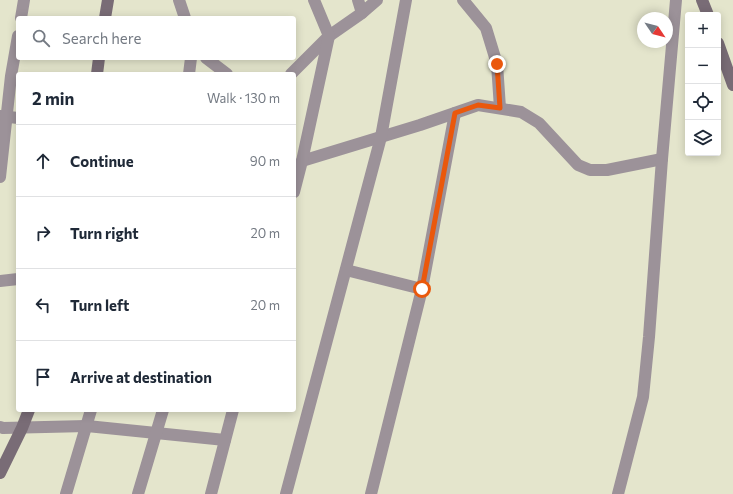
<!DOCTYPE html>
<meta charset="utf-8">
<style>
:root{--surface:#fff;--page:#f6f6f7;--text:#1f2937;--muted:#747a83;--line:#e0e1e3}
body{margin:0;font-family:Commissioner,sans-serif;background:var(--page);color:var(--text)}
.controls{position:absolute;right:12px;top:12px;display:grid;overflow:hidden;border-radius:4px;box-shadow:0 2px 10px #0003}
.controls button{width:36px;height:36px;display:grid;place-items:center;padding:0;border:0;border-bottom:1px solid var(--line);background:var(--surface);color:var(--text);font:20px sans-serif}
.compass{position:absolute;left:637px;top:12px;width:36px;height:36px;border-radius:50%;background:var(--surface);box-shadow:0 2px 10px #0003;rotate:125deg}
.stop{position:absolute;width:12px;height:12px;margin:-9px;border:3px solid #ea580c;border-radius:50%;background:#fff}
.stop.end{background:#ea580c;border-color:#fff;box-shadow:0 1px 4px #0008}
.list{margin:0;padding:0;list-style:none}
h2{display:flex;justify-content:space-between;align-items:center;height:52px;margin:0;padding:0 16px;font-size:17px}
h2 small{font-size:13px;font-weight:400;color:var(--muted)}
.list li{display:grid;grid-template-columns:26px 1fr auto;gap:12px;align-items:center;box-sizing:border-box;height:72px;padding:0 16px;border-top:1px solid var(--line)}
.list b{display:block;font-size:15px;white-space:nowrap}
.list em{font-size:13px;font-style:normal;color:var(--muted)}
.icon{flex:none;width:22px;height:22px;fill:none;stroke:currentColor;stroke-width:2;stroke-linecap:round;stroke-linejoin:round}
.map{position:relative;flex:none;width:733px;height:494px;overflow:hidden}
.search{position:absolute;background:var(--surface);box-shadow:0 2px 10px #0003;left:16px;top:16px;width:280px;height:44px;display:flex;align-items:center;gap:10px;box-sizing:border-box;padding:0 14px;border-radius:4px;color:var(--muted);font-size:15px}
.panel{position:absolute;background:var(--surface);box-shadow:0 2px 10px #0003;left:16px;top:72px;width:280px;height:340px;border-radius:4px}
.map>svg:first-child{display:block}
</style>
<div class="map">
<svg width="733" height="494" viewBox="0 0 733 494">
<rect width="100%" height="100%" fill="#e4e5cc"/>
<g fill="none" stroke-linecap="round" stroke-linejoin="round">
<g stroke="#9c9299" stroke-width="12">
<path d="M179,0L185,18"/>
<path d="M358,0L362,13"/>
<path d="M463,0L486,28L497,64L500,108"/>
<path d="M21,18L24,0"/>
<path d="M206,58L227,74"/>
<path d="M189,74L191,58"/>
<path d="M291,74L329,36L362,13L377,0"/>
<path d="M0,116L18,118"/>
<path d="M302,161L420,125L478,105L521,112L539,123L578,165L590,170H607L662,159"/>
<path d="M0,177L11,76L18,36"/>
<path d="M294,192L302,161L329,36L314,0"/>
<path d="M346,270L422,289"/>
<path d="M0,281L18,279"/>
<path d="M0,427L3,428L87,426L225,440"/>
<path d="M66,494L91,410"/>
<path d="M138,494L163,410"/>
<path d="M211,494L233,410"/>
<path d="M286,494L381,137L406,0"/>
<path d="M371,494L422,289L455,113"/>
<path d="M618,494L643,397L649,337L662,159L676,0"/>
</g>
<g stroke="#796c76" stroke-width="12">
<path d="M702,0L708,15"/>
<path d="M105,18L108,0"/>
<path d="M718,43L733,85"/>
<path d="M97,74L99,58"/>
<path d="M0,473L22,428L29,410"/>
</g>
</g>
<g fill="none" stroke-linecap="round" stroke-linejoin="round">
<path stroke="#ea580c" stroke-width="5" d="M422,289L455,113L478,105L500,108L497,64"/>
</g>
</svg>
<div class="controls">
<button>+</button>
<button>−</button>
<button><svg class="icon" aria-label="locate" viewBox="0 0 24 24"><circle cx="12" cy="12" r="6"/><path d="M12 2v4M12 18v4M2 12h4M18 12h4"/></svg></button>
<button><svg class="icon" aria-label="layers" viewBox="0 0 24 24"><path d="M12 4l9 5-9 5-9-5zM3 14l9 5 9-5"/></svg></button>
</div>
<svg class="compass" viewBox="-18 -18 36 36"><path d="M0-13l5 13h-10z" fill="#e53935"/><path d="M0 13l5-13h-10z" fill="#747a83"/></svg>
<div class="stop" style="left:422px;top:289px"></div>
<div class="stop end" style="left:497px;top:64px"></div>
<div class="search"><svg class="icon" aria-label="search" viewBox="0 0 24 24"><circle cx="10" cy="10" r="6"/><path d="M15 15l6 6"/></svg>Search here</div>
<section class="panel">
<h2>2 min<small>Walk · 130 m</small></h2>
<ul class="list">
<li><svg class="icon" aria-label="ahead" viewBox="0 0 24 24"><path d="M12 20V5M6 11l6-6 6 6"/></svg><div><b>Continue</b></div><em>90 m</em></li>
<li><svg class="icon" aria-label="right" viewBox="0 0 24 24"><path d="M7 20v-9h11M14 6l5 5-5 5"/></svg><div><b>Turn right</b></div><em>20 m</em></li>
<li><svg class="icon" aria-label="left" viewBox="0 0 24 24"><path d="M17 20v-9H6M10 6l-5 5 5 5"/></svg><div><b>Turn left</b></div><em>20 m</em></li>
<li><svg class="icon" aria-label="arrive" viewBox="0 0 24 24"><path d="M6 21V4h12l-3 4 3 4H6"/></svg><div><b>Arrive at destination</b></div></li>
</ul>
</section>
</div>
